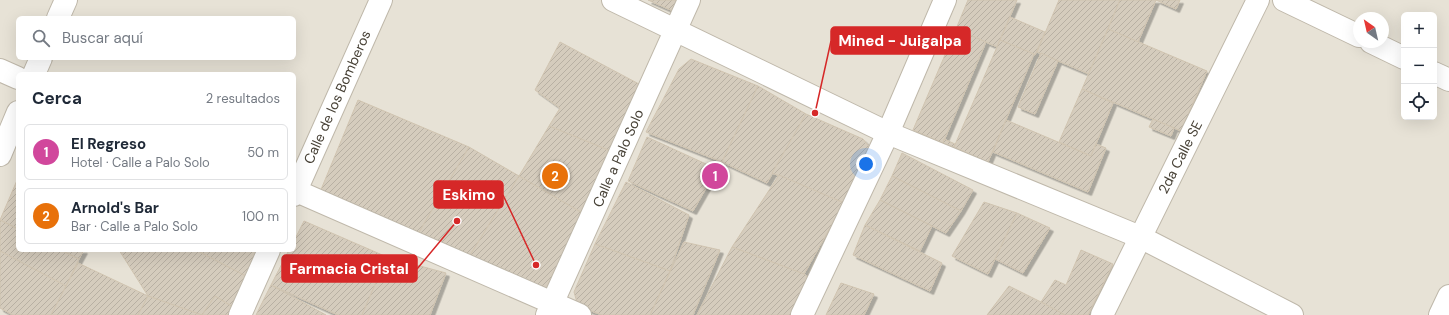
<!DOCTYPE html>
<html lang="es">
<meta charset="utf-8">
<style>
:root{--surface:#fff;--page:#f2f2f3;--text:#1f2937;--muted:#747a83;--line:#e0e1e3;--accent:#7c3aed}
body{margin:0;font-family:"DM Sans",sans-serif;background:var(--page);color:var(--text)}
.controls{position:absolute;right:12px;top:12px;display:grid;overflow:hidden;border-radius:6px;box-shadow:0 4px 16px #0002}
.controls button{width:36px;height:36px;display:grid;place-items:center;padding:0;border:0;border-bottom:1px solid var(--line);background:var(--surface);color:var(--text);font:20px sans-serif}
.compass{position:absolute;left:1353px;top:12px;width:36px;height:36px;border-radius:50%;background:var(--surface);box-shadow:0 4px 16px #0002;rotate:326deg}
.you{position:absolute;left:866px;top:164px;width:14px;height:14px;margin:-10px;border:3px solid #fff;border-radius:50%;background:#1a73e8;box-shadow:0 0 0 6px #1a73e833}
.badge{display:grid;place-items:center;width:26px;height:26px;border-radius:50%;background:var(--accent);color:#fff;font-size:13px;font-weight:700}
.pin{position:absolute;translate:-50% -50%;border:2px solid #fff;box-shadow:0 1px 4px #0006}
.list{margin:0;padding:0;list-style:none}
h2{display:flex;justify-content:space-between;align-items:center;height:52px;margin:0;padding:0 16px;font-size:17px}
h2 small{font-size:13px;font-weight:400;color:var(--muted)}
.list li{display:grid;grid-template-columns:26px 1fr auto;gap:12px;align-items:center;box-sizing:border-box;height:56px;margin:0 8px 8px;padding:0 8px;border:1px solid var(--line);border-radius:6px}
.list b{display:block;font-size:15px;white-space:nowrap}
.list p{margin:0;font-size:13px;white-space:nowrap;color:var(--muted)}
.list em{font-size:13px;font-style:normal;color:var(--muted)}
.icon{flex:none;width:22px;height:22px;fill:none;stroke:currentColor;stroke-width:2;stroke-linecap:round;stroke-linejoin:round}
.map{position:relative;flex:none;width:1449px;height:315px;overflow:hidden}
.search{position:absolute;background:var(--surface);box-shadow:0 4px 16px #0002;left:16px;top:16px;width:280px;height:44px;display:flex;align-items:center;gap:10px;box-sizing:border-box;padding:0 14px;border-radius:6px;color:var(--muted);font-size:15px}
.panel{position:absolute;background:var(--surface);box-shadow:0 4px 16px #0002;left:16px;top:72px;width:280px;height:180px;border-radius:6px}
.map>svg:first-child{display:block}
</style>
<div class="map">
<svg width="1449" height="315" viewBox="0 0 1449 315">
<defs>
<pattern id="building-hatch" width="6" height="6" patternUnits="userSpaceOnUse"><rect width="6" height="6" fill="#d5ccbd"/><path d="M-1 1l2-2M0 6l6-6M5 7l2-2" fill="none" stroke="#b8b0a3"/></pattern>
<filter id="shadow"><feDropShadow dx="3.5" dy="3.5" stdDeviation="0" flood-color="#0004"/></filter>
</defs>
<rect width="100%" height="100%" fill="#f3f0e7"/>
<path fill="#e7e2d6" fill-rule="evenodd" d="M0,0H1449V315H0ZM1404,15H1434V117H1404ZM18,18H294V58H18ZM1359,18H1383V42H1359ZM18,74H294V250H18Z"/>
<g fill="url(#building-hatch)" stroke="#d0c4b0" filter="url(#shadow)">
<path d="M648,0H678L673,11Z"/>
<path d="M968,0H1017L997,47L956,29Z"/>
<path d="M1059,0H1120L1089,74L1037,52Z"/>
<path d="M1120,0H1156L1138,42L1108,29Z"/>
<path d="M1156,0H1180L1176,9Z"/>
<path d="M1010,17L1045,32L1035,55L1000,40Z"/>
<path d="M956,29L986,42L943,143L913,130Z"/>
<path d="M1108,29L1207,71L1181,131L1082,89Z"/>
<path d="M1000,40L1034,54L988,162L954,147Z"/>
<path d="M560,42L639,84L613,152L549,126L560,108L535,90Z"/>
<path d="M1041,53L1058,61L1035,114L1018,107Z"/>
<path d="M691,59L758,86L722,162L646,132L679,69Z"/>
<path d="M758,86L806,114L767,183L722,162Z"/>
<path d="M1082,89L1113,103L1091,156L1059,142Z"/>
<path d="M358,100L469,147L418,234L320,192Z"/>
<path d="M806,114L863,139L871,149L844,203L772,173Z"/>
<path d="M1153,119L1174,128L1171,136L1149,127Z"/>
<path d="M1006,120L1091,156L1096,144L1106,148L1088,192L993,152Z"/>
<path d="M549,126L613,152L584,214L519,176Z"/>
<path d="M647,137L717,169L693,211L628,181Z"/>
<path d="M944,139L955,144L954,147L943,143Z"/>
<path d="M469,147L519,176L469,257L418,234Z"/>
<path d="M902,153L973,190L961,211L892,176Z"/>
<path d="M779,175L844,203L804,274L732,247Z"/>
<path d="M519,176L584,214L546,291L469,257Z"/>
<path d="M892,176L961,211L946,233L880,200Z"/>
<path d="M18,178V229L0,220Z"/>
<path d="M626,182L689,215L670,271L595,244Z"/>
<path d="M880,200L932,226L920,251L865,225Z"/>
<path d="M984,202L1017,213L988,274L952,256Z"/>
<path d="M1017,213L1050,228L1023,273L995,259Z"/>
<path d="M0,220L18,229V250H61L79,259L66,286L0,251Z"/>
<path d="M304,221L387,257L362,315H338L271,285L289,250H294V241Z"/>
<path d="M865,225L942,263L930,291L853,255Z"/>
<path d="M684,242L720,250L693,315H650Z"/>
<path d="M595,244L670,271L650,315H602L578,306L574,292Z"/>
<path d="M732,247L804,274L809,278L791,315H697Z"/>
<path d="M61,250H84L79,259Z"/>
<path d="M119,250H196L246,276L236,309L215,296L202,315L148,296Z"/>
<path d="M196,250H258L246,276Z"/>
<path d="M1081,250L1113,264L1088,315H1065L1041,302L1055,280L1066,285Z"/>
<path d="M0,251L66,286L51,315H13L0,308Z"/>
<path d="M387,257L446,273L430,315H362Z"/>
<path d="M78,263L148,296L138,315H51Z"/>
<path d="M841,283L874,294L864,315H826Z"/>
<path d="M271,285L326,315H256Z"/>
<path d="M1009,286L1041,302L1065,315H987Z"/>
<path d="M148,296L202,315H138Z"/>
<path d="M215,296L236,309L233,315H202Z"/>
</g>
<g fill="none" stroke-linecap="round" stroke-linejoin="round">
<g stroke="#bfb8aa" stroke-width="24">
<g id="street">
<path d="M613,0L888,133L1140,237L1292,315"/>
<path d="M1284,0L1359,36"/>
<path d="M58,18L66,0"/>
<path d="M1371,42L1404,58"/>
<path d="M0,70L18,78"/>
<path d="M1434,73L1449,80"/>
<path d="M34,74L41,58"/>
<path d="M0,155L18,112"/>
<path d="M294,190L580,315"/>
<path d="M294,195L381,0"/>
<path d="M240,315L269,250"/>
<path d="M547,315L689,0"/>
<path d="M802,315L888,133L945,0"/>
<path d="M1102,315L1258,0"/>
<path d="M1440,315L1449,296"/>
</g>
</g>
<use href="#street" stroke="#fff" stroke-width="22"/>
</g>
<g text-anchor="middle" stroke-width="4" stroke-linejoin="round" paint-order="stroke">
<g font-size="14" fill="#474136" stroke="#fff">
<text transform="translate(337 97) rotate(-66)" y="5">Calle de los Bomberos</text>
<text transform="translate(1180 157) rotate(-63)" y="5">2da Calle SE</text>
<text transform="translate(618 158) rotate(-66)" y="5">Calle a Palo Solo</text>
</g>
</g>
<path fill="none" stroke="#d62828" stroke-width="1.5" d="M815 113L831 41M536 265L503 195M457 221L417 269"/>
<g fill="#d62828" stroke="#fff" stroke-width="1.5">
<circle cx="815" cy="113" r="4"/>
<circle cx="536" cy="265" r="4"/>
<circle cx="457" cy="221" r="4"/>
</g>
<g fill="#d62828" stroke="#d62828" stroke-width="1.5">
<rect x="831" y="27" width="139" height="27" rx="4"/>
<rect x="434" y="181" width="69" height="27" rx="4"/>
<rect x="282" y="255" width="135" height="27" rx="4"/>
</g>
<g font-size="15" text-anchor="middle" font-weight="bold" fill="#fff">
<text x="900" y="46">Mined - Juigalpa</text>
<text x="469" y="200">Eskimo</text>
<text x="349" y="274">Farmacia Cristal</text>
</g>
</svg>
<div class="controls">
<button>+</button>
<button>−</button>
<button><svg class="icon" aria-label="locate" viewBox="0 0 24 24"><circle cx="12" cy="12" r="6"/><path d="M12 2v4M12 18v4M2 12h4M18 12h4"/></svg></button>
</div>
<svg class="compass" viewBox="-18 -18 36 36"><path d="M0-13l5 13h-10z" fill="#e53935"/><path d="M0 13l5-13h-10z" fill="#747a83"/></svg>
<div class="you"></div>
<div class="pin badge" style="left:715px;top:176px;background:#d1479c">1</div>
<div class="pin badge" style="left:555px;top:176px;background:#e8710a">2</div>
<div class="search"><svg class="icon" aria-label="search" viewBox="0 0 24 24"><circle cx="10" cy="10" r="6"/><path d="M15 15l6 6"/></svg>Buscar aquí</div>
<section class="panel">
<h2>Cerca<small>2 resultados</small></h2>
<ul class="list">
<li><span class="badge" style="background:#d1479c">1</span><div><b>El Regreso</b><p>Hotel · Calle a Palo Solo</p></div><em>50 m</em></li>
<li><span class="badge" style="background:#e8710a">2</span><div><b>Arnold's Bar</b><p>Bar · Calle a Palo Solo</p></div><em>100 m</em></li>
</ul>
</section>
</div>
